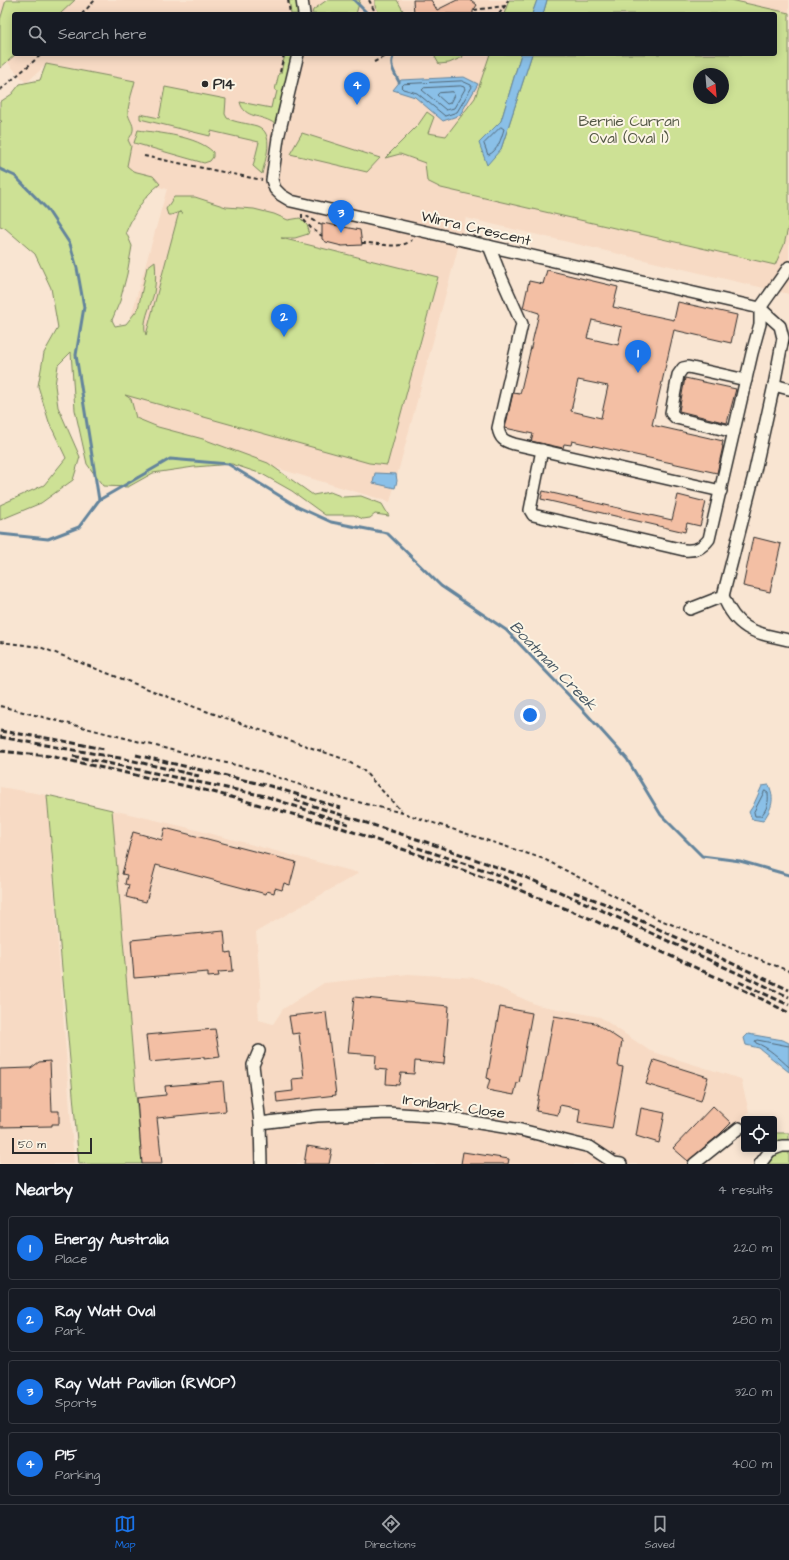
<!DOCTYPE html>
<style>
:root{--surface:#171b24;--page:#20242c;--text:#f1f3f6;--muted:#9ea1a6;--line:#363941;--accent:#1a73e8}
body{margin:0;font-family:"Architects Daughter",sans-serif;background:var(--page);color:var(--text)}
.controls{position:absolute;right:12px;bottom:12px;display:grid;overflow:hidden;border-radius:4px;box-shadow:0 2px 10px #0003}
.controls button{width:36px;height:36px;display:grid;place-items:center;padding:0;border:0;border-bottom:1px solid var(--line);background:var(--surface);color:var(--text);font:20px sans-serif}
.compass{position:absolute;left:693px;top:68px;width:36px;height:36px;border-radius:50%;background:var(--surface);box-shadow:0 2px 10px #0003;rotate:154deg}
.scale{position:absolute;left:12px;bottom:10px;width:80px;box-sizing:border-box;padding-left:4px;border:2px solid #2b2b2b;border-top:0;font-size:11px;line-height:14px;white-space:nowrap;color:#2b2b2b;-webkit-text-stroke:3px #fcf5e5;paint-order:stroke}
.you{position:absolute;left:530px;top:715px;width:14px;height:14px;margin:-10px;border:3px solid #fff;border-radius:50%;background:#1a73e8;box-shadow:0 0 0 6px #1a73e833}
.badge{display:grid;place-items:center;width:26px;height:26px;border-radius:50%;background:var(--accent);color:#fff;font-size:13px;font-weight:700}
.pin{position:absolute;translate:-50% -33px;filter:drop-shadow(0 1px 2px #0008)}
.pin::after{content:'';position:absolute;top:21px;width:14px;height:12px;background:inherit;clip-path:polygon(0 0,100% 0,50% 100%)}
.list{margin:0;padding:0;list-style:none}
h2{display:flex;justify-content:space-between;align-items:center;height:52px;margin:0;padding:0 16px;font-size:17px}
h2 small{font-size:13px;font-weight:400;color:var(--muted)}
.list li{display:grid;grid-template-columns:26px 1fr auto;gap:12px;align-items:center;box-sizing:border-box;height:64px;margin:0 8px 8px;padding:0 8px;border:1px solid var(--line);border-radius:4px}
.list b{display:block;font-size:15px;white-space:nowrap}
.list p{margin:0;font-size:13px;white-space:nowrap;color:var(--muted)}
.list em{font-size:13px;font-style:normal;color:var(--muted)}
.icon{flex:none;width:22px;height:22px;fill:none;stroke:currentColor;stroke-width:2;stroke-linecap:round;stroke-linejoin:round}
.map{position:relative;flex:none;width:789px;height:1164px;overflow:hidden}
.search{position:absolute;background:var(--surface);box-shadow:0 2px 10px #0003;left:12px;right:12px;top:12px;height:44px;display:flex;align-items:center;gap:10px;box-sizing:border-box;padding:0 14px;border-radius:4px;color:var(--muted);font-size:15px}
.sheet{height:340px;background:var(--surface)}
nav{display:flex;justify-content:space-around;align-items:center;box-sizing:border-box;height:56px;border-top:1px solid var(--line);background:var(--surface);font-size:11px;color:var(--muted)}
nav a{display:grid;justify-items:center;gap:2px}
nav .on{color:var(--accent)}
.map>svg:first-child{display:block}
</style>
<div class="map">
<svg width="789" height="1164" viewBox="0 0 789 1164">
<rect width="100%" height="100%" fill="#f9e5d2"/>
<filter id="ink" filterUnits="userSpaceOnUse"><feTurbulence type="fractalNoise" baseFrequency=".025" numOctaves="2"/><feDisplacementMap in="SourceGraphic" scale="8" xChannelSelector="R" yChannelSelector="G"/><feConvolveMatrix kernelMatrix="1 2 1 2 8 2 1 2 1" color-interpolation-filters="sRGB"/></filter>
<g filter="url(#ink)">
<g fill="#f7dac4" fill-rule="evenodd">
<path d="M0,0H789V294L466,218L390,502L103,416L167,189L109,174L135,81L47,64L26,83L0,54ZM14,14H775V54H14ZM699,74H723V98H699Z"/>
<path d="M0,787L47,795L74,1164H0Z"/>
<path d="M112,810L185,827L359,873L256,932L261,998L258,1003L259,1020L273,1024L283,1009L324,983L408,974L477,978L537,1005L600,1017L650,1051L741,1079L749,1112L698,1164H142Z"/>
</g>
<g fill="#cde195" stroke="#7c8660" fill-rule="evenodd">
<path d="M6,0H75L60,14H14V54H16L0,68V20Z"/>
<path d="M289,0H297L299,14H291Z"/>
<path d="M327,0H360L356,14H312L313,10Z"/>
<path d="M375,0H397L405,14H380L375,6Z"/>
<path d="M509,0H537L532,14H504Z"/>
<path d="M547,0H731L789,13V224L784,245L775,265L441,188L427,181L425,163L400,154L385,158L418,125L427,112L434,117L428,133L446,136L475,98L490,54H521L501,121L479,143L501,149L532,54H775V14H543ZM699,74H723V98H699Z"/>
<path d="M285,54H292L275,124C262,114 244,119 240,102L271,108L273,99H275L277,91L275,90L279,73H281Z"/>
<path d="M436,54H461L463,57L449,63L439,64L435,57Z"/>
<path d="M46,64L135,81C133,90 129,101 128,110C127,122 140,125 128,140L131,146L127,166L133,171L153,176L160,184C144,196 134,213 126,232L132,246L127,274L120,301L112,320L115,326L126,324L138,309L147,267L155,261C156,272 156,282 154,293C151,306 141,323 146,335L179,212L183,213L180,212L171,215H168L166,209L174,197H195L226,207L254,209L274,214L288,220L300,218L307,225L309,231L308,234L295,238H281L438,277L387,465L369,463L125,395L131,399L136,418L158,427L203,439L268,463L313,495L330,492L343,497L361,496L382,504L389,516L375,514L370,518L363,519L354,515H325L292,491L262,474L232,464L194,467L153,473L128,487L103,486L87,464L75,410L71,352L58,365L55,385L58,407L80,457L73,480L41,503L0,520V505L44,485L66,458L49,422L38,386L44,353L58,328L51,288L35,254L5,228L0,226V123L2,121H0V102L12,94L20,84L40,80Z"/>
<path d="M165,87L226,99L225,114L227,118C236,123 247,123 257,126C276,133 265,160 262,174L253,166L259,142L211,131L210,136L140,119V114L159,118Z"/>
<path d="M138,130C160,133 197,136 213,152V157L210,161L204,163L134,143Z"/>
<path d="M302,133L380,158L367,172L290,154Z"/>
<path d="M47,795L112,810L142,1164H79Z"/>
<path d="M774,1133H789V1164H764L774,1149Z"/>
</g>
<g fill="#8ac0e8" stroke="#64849c">
<path d="M537,0H547L543,14H532Z"/>
<path d="M521,54H532L501,149L487,165L479,143L501,121Z"/>
<path d="M464,77L478,84L460,115L443,121L415,97L393,90L401,80Z"/>
<path d="M375,473L396,474L397,481L395,488L373,483Z"/>
<path d="M769,785C775,800 772,808 763,821L752,819L749,812L753,806L762,786Z"/>
<path d="M748,1034L783,1040L789,1043V1072L759,1048L746,1045L744,1038Z"/>
</g>
<g fill="none" stroke-linecap="round" stroke-linejoin="round">
<g stroke="#516777" stroke-width="1">
<path d="M462,81L471,85L472,87L457,112L445,116L417,93L403,89L401,87L404,84Z"/>
<path d="M461,86L464,87L465,89L454,108L446,110L422,90L424,88Z"/>
<path d="M453,92L454,95L450,103L447,104L437,95L439,93Z"/>
<path d="M501,127L504,129C501,139 498,151 488,155L484,144Z"/>
<path d="M765,791L768,793C769,803 767,809 761,816H755L754,812Z"/>
<path d="M789,1046L757,1040L755,1041L756,1043C768,1047 779,1058 789,1067"/>
</g>
<g stroke="#64849c" stroke-width="3">
<path d="M354,0L368,14"/>
<path d="M394,55C388,65 395,73 399,82"/>
<path d="M0,169L15,176L47,209L70,244L77,268L84,307L76,355L99,500"/>
<path d="M0,534L48,539L79,527L99,500L170,459L228,464L298,507L331,522L387,533L441,586L506,630L584,711L627,759L661,815L702,856L740,861L789,875"/>
</g>
</g>
<g fill="#f3bfa4" stroke="#2b2b2b" fill-rule="evenodd">
<path d="M413,0H431L437,10L457,0H471L477,5L473,11V14H418L414,13Z"/>
<path d="M322,223L360,230L362,245L342,246L326,242L322,239Z"/>
<path d="M547,270L618,287L613,307L674,320L678,302L737,315L731,343L674,330L652,425L723,441L722,446H723L717,473L572,441L571,445L564,444L563,448L531,441L533,434L505,428L513,393L520,394L539,313L523,308L529,281L543,284ZM592,320L622,327L618,345L587,338ZM578,380L608,386L601,418L571,411Z"/>
<path d="M685,378L736,389L727,423L679,411Z"/>
<path d="M543,491L672,520L678,495L706,502L700,526L687,523L685,532L541,499Z"/>
<path d="M753,537L781,544L770,592L743,586Z"/>
<path d="M165,828L296,862L290,885L284,883L282,890L275,888L274,893L267,891L266,894L156,865L146,902L126,897L129,885L125,884L127,875L122,874L133,832L162,840Z"/>
<path d="M224,931L226,953L231,952L233,971L218,972L219,976L208,977V972L134,978L131,940Z"/>
<path d="M354,997L449,1006L444,1064L415,1061L414,1074L401,1073L399,1085L386,1084L387,1070L375,1069L376,1055L348,1053Z"/>
<path d="M500,1007L532,1013L519,1083H517L514,1095L487,1090L490,1079L487,1078Z"/>
<path d="M326,1012L336,1095L277,1102L276,1093L293,1091L292,1079L304,1078L299,1033L292,1034L289,1016Z"/>
<path d="M554,1016L595,1023L622,1041L618,1066L623,1067L612,1129L578,1123L580,1109L560,1105L558,1115L536,1111Z"/>
<path d="M215,1029L220,1057L204,1059V1057L149,1062L146,1035Z"/>
<path d="M654,1060L708,1077L701,1101L646,1084Z"/>
<path d="M50,1061L52,1111H59V1124H52V1126L0,1127V1069L31,1068L39,1062Z"/>
<path d="M223,1081L226,1111L157,1118L162,1164H142L137,1098L166,1095L165,1086Z"/>
<path d="M713,1106L731,1123L720,1134L688,1161L673,1148Z"/>
<path d="M641,1108L665,1113L659,1143L636,1136Z"/>
<path d="M307,1146L332,1150L329,1164H304Z"/>
<path d="M463,1152L509,1159L508,1164H461Z"/>
</g>
<g fill="none" stroke-linecap="round" stroke-linejoin="round">
<g stroke="#2b2b2b" stroke-width="14">
<g id="minor">
<path d="M302,0L304,14"/>
<path d="M298,54L278,138L272,180L275,189L281,195L291,201L760,308L789,267"/>
<path d="M489,246L502,279L522,324L498,428C500,439 504,441 514,444L721,491"/>
<path d="M774,385L789,389"/>
<path d="M734,432L676,418L671,413L678,375L683,368L688,367L746,380"/>
<path d="M542,450L530,510L533,515L684,550C696,551 702,548 709,539L752,353L760,324V308L780,326L783,338L774,385L754,475L723,596L690,609"/>
<path d="M723,596C737,631 756,633 789,640"/>
<path d="M259,1051L253,1065L260,1123L261,1164"/>
<path d="M260,1123L317,1116L388,1113L442,1117L521,1130L590,1147L614,1163L621,1164"/>
<path d="M774,1149L782,1146H789"/>
<path d="M694,1164L739,1128"/>
<path d="M760,1164L770,1151L774,1149"/>
</g>
</g>
<g stroke="#2b2b2b" stroke-width="2" stroke-dasharray="4 3" stroke-linecap="butt">
<path d="M288,0L290,14"/>
<path d="M369,0L376,14"/>
<path d="M474,10L505,6"/>
<path d="M82,14L95,0"/>
<path d="M499,14L505,6L508,0"/>
<path d="M374,62L389,54"/>
<path d="M280,72L284,54"/>
<path d="M0,90L42,54"/>
<path d="M144,156L262,180"/>
<path d="M302,214V218L311,228L322,236"/>
<path d="M306,216L322,225"/>
<path d="M362,243C378,242 399,251 412,240"/>
<path d="M0,642L40,647L197,708L341,758L362,769L403,813L544,859L658,919L789,971"/>
<path d="M0,706L187,754L253,769L333,796L403,813"/>
</g>
<use href="#minor" stroke="#fcf5e5" stroke-width="11"/>
<g stroke="#2b2b2b" stroke-width="3" stroke-dasharray="6 3" stroke-linecap="butt">
<path d="M0,731L53,739L104,749"/>
<path d="M0,737L125,759L199,776"/>
<path d="M0,751L49,756L213,792L339,827L517,889L591,919L746,991L789,1013"/>
<path d="M136,755L270,786L341,808"/>
<path d="M73,756L265,796L348,824"/>
<path d="M295,800L426,842L525,877L597,908L789,997"/>
<path d="M409,845L499,875L522,885"/>
<path d="M574,892L603,903L789,990"/>
<path d="M739,982L789,1005"/>
</g>
</g>
</g>
<circle fill="#2b2b2b" stroke="#fcf5e5" stroke-width="1.5" cx="205" cy="84" r="4"/>
<g text-anchor="middle" stroke-width="4" stroke-linejoin="round" paint-order="stroke">
<g font-size="15" font-weight="bold" fill="#2b2b2b" stroke="#fcf5e5" text-anchor="start">
<text x="213" y="89">P14</text>
</g>
<g font-size="15" fill="#545846" stroke="#fcf5e5">
<text x="629" y="126">Bernie Curran<tspan x="629" dy="17">Oval (Oval 1)</tspan></text>
</g>
<g font-size="15" fill="#2b2b2b" stroke="#fcf5e5">
<text transform="translate(476 228) rotate(13)" y="5">Wirra Crescent</text>
<text transform="translate(454 1106) rotate(8)" y="5">Ironbark Close</text>
</g>
<g font-size="16" font-style="italic" fill="#485864" stroke="#fcf5e5">
<text transform="translate(554 665) rotate(46)" y="6">Boatman Creek</text>
</g>
</g>
</svg>
<div class="controls">
<button><svg class="icon" aria-label="locate" viewBox="0 0 24 24"><circle cx="12" cy="12" r="6"/><path d="M12 2v4M12 18v4M2 12h4M18 12h4"/></svg></button>
</div>
<svg class="compass" viewBox="-18 -18 36 36"><path d="M0-13l5 13h-10z" fill="#e53935"/><path d="M0 13l5-13h-10z" fill="#9ea1a6"/></svg>
<div class="scale">50 m</div>
<div class="you"></div>
<div class="pin badge" style="left:638px;top:373px">1</div>
<div class="pin badge" style="left:284px;top:337px">2</div>
<div class="pin badge" style="left:341px;top:233px">3</div>
<div class="pin badge" style="left:357px;top:105px">4</div>
<div class="search"><svg class="icon" aria-label="search" viewBox="0 0 24 24"><circle cx="10" cy="10" r="6"/><path d="M15 15l6 6"/></svg>Search here</div>
</div>
<section class="sheet">
<h2>Nearby<small>4 results</small></h2>
<ul class="list">
<li><span class="badge">1</span><div><b>Energy Australia</b><p>Place</p></div><em>220 m</em></li>
<li><span class="badge">2</span><div><b>Ray Watt Oval</b><p>Park</p></div><em>280 m</em></li>
<li><span class="badge">3</span><div><b>Ray Watt Pavilion (RWOP)</b><p>Sports</p></div><em>320 m</em></li>
<li><span class="badge">4</span><div><b>P15</b><p>Parking</p></div><em>400 m</em></li>
</ul>
</section>
<nav>
<a class="on"><svg class="icon" aria-label="map" viewBox="0 0 24 24"><path d="M3 6l6-2 6 2 6-2v14l-6 2-6-2-6 2zM9 4v14M15 6v14"/></svg>Map</a>
<a><svg class="icon" aria-label="directions" viewBox="0 0 24 24"><path d="M12 3l9 9-9 9-9-9zM9 14v-3h6M13 9l2 2-2 2"/></svg>Directions</a>
<a><svg class="icon" aria-label="saved" viewBox="0 0 24 24"><path d="M7 4h10v16l-5-4-5 4z"/></svg>Saved</a>
</nav>
